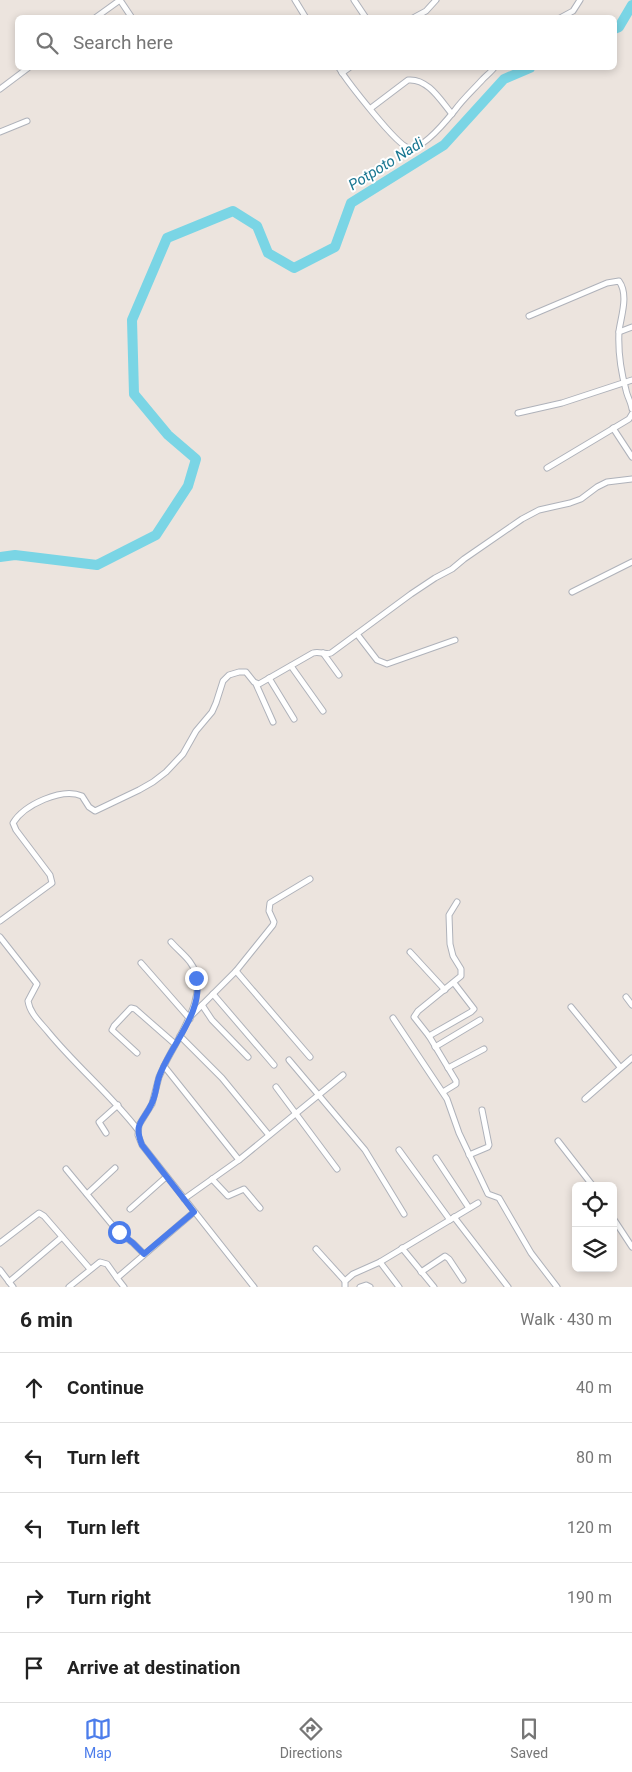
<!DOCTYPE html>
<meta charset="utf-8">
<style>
:root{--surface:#fff;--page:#f6f6f6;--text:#222;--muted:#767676;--line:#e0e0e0;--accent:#4c7deb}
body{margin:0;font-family:Roboto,sans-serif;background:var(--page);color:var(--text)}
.controls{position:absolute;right:15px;bottom:15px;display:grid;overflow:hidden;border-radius:8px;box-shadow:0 2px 8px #0003}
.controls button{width:45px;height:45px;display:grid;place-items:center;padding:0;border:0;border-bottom:1px solid var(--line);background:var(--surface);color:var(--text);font:25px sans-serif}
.stop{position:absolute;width:15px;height:15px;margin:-11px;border:4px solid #4c7deb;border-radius:50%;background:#fff}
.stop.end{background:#4c7deb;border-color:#fff;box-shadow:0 1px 5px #0008}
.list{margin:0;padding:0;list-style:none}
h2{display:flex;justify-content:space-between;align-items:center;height:65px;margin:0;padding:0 20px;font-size:21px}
h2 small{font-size:16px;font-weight:400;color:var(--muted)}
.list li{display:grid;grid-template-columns:32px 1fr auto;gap:15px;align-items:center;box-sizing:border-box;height:70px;padding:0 20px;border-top:1px solid var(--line)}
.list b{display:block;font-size:19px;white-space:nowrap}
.list em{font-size:16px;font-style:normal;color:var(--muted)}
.icon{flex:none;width:28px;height:28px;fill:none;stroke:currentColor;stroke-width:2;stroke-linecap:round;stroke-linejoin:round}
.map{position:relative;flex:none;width:632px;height:1287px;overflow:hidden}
.search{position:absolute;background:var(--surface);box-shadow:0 2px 8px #0003;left:15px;right:15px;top:15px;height:55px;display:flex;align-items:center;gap:12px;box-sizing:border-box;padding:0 18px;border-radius:8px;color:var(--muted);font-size:19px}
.sheet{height:415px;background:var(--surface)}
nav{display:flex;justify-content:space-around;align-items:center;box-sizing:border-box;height:70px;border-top:1px solid var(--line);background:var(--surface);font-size:14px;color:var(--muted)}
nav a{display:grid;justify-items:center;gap:2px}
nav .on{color:var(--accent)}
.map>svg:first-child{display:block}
</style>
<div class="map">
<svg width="632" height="1287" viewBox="0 0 632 1287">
<rect width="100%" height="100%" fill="#ece4de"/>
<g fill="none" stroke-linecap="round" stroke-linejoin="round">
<g stroke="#7ad5e5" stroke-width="10">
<path d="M614,29L619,27L632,5"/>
<path d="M0,557L15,555L97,565L156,535L188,486L196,459L168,435L134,394L132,320L167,238L233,211L257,226L268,253L294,268L335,247L351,203L444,145L504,79L530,68"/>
</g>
<g stroke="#afb2ba" stroke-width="7">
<g id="minor">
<path d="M120,0L132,18"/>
<path d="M295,0L306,18"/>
<path d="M354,0L366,18"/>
<path d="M95,18L120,0"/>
<path d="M413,18L426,11L436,0"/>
<path d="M560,18L573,11L580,0"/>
<path d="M339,68C347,81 397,146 409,148C423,150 447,120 455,110C463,99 474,89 483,79C487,75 491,72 494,68"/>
<path d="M342,73L349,68"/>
<path d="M0,89L28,68"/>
<path d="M371,108L408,80C428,78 441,101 452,114"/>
<path d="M0,132L27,121"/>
<path d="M529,316L607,283L619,281C629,295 621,316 619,331C618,350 621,372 626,390C627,396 631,402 632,409"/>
<path d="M619,332L632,327"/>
<path d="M518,413L562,403L632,380"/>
<path d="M613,428L632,457"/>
<path d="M547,468L629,419L632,414"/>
<path d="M572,592L632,562"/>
<path d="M357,634L377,660L387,664L455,640"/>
<path d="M323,653L339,675"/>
<path d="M291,666L323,711"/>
<path d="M269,678L294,719"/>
<path d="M256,684L273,722"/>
<path d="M0,921L52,883L50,875L16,830L13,823C24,805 62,787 82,796L89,807L95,811L139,790L153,782L166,772L183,754L196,731L212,712L216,703L223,681L229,675L239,672H246L254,682L259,684L313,653C320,651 324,655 331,653L411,594L435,578L452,569L464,559L522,519L539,510L570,503L581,499L597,487L607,482L632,479"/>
<path d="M0,937L37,984L28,1001C30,1014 41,1023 49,1033C77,1067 111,1095 138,1130"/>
<path d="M410,952L445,990"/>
<path d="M141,963L190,1019"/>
<path d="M236,971L310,1057"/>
<path d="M213,994L274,1065"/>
<path d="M626,997L632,1005"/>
<path d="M202,1005L212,1020L248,1057"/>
<path d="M571,1007L620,1067"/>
<path d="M191,1016L236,971L273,925L274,922L269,911L270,903L310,879"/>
<path d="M393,1018L447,1099L459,1133L488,1194L499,1198L531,1253L557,1287"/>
<path d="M180,1036L222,1078L268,1134"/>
<path d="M429,1036L471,1012L474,1009L454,983"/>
<path d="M435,1047L480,1020"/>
<path d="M137,1053L112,1030L114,1026L131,1008L135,1009L175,1044"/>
<path d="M289,1060L365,1150L404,1214"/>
<path d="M164,1066C177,1038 213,992 190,962C185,955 177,949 171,942"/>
<path d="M448,1068L484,1049"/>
<path d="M276,1087L337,1169"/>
<path d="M443,1092L456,1084V1081L429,1036L414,1017L418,1011L461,976V969L453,956L450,944L449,915L457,902"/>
<path d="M585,1099L632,1058"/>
<path d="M106,1133L99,1122L118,1105"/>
<path d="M558,1141L593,1186"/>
<path d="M399,1150L450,1220"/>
<path d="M469,1155L488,1147L489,1145L482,1110"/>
<path d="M436,1158L469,1208"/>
<path d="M239,1160L343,1075"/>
<path d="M66,1169L119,1233L133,1243L144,1254"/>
<path d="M212,1179L228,1196L244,1189L260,1208"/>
<path d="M87,1194L115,1168"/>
<path d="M184,1199L239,1160L164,1066L159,1077L152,1104L139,1125L138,1135L142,1145L254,1287"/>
<path d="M130,1209L166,1177"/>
<path d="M454,1217L508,1287"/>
<path d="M613,1218L632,1247"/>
<path d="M0,1243L39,1213L44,1216L90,1269"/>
<path d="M402,1248L434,1287"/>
<path d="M316,1249L345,1281"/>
<path d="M380,1262L399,1287"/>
<path d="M0,1270L13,1287"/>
<path d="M421,1272L445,1256L449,1259L463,1280"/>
<path d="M9,1282L62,1237"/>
<path d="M69,1287L100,1262L107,1264L117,1278"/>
<path d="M124,1287L117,1278L194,1212"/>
<path d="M345,1287V1281L353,1274L380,1262L478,1203"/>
<path d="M360,1287L366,1285L370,1287"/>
</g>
</g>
<use href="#minor" stroke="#fff" stroke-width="5"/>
</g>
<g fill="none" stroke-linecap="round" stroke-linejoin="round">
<path stroke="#4c7deb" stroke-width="6" d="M119,1232L133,1243L144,1254L194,1212L142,1145C133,1122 143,1123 152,1103C156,1095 156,1086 159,1077C169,1047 205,1011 196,978"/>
</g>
<g text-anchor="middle" stroke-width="4" stroke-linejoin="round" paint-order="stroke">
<g font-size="15" font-style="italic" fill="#197691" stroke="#fff">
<text transform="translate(386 164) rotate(-32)" y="5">Potpoto Nadi</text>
</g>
</g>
</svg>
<div class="controls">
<button><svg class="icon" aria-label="locate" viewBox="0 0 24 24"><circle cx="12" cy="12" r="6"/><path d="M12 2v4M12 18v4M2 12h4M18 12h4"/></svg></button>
<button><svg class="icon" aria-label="layers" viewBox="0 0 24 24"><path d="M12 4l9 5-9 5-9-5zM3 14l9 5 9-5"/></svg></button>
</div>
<div class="stop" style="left:119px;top:1232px"></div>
<div class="stop end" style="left:196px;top:978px"></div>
<div class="search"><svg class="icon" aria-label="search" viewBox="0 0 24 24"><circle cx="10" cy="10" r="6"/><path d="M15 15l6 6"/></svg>Search here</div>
</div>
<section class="sheet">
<h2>6 min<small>Walk · 430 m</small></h2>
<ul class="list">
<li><svg class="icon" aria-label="ahead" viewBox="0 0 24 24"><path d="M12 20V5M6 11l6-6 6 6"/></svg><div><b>Continue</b></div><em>40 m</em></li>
<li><svg class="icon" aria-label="left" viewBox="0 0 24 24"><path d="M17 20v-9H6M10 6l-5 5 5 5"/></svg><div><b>Turn left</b></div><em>80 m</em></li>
<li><svg class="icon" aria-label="left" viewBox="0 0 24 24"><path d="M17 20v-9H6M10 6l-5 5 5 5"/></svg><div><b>Turn left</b></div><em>120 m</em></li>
<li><svg class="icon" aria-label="right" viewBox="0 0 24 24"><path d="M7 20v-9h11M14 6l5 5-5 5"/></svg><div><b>Turn right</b></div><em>190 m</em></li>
<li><svg class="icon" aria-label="arrive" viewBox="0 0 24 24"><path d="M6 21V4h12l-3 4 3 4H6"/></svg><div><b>Arrive at destination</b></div></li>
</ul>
</section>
<nav>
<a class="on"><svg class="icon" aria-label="map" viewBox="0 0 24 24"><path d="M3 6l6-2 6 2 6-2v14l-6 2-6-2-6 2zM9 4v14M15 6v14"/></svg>Map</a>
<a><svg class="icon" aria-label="directions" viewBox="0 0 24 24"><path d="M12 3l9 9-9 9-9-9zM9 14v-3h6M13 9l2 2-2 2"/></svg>Directions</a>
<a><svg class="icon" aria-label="saved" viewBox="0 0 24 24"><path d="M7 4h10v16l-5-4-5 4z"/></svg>Saved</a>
</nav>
